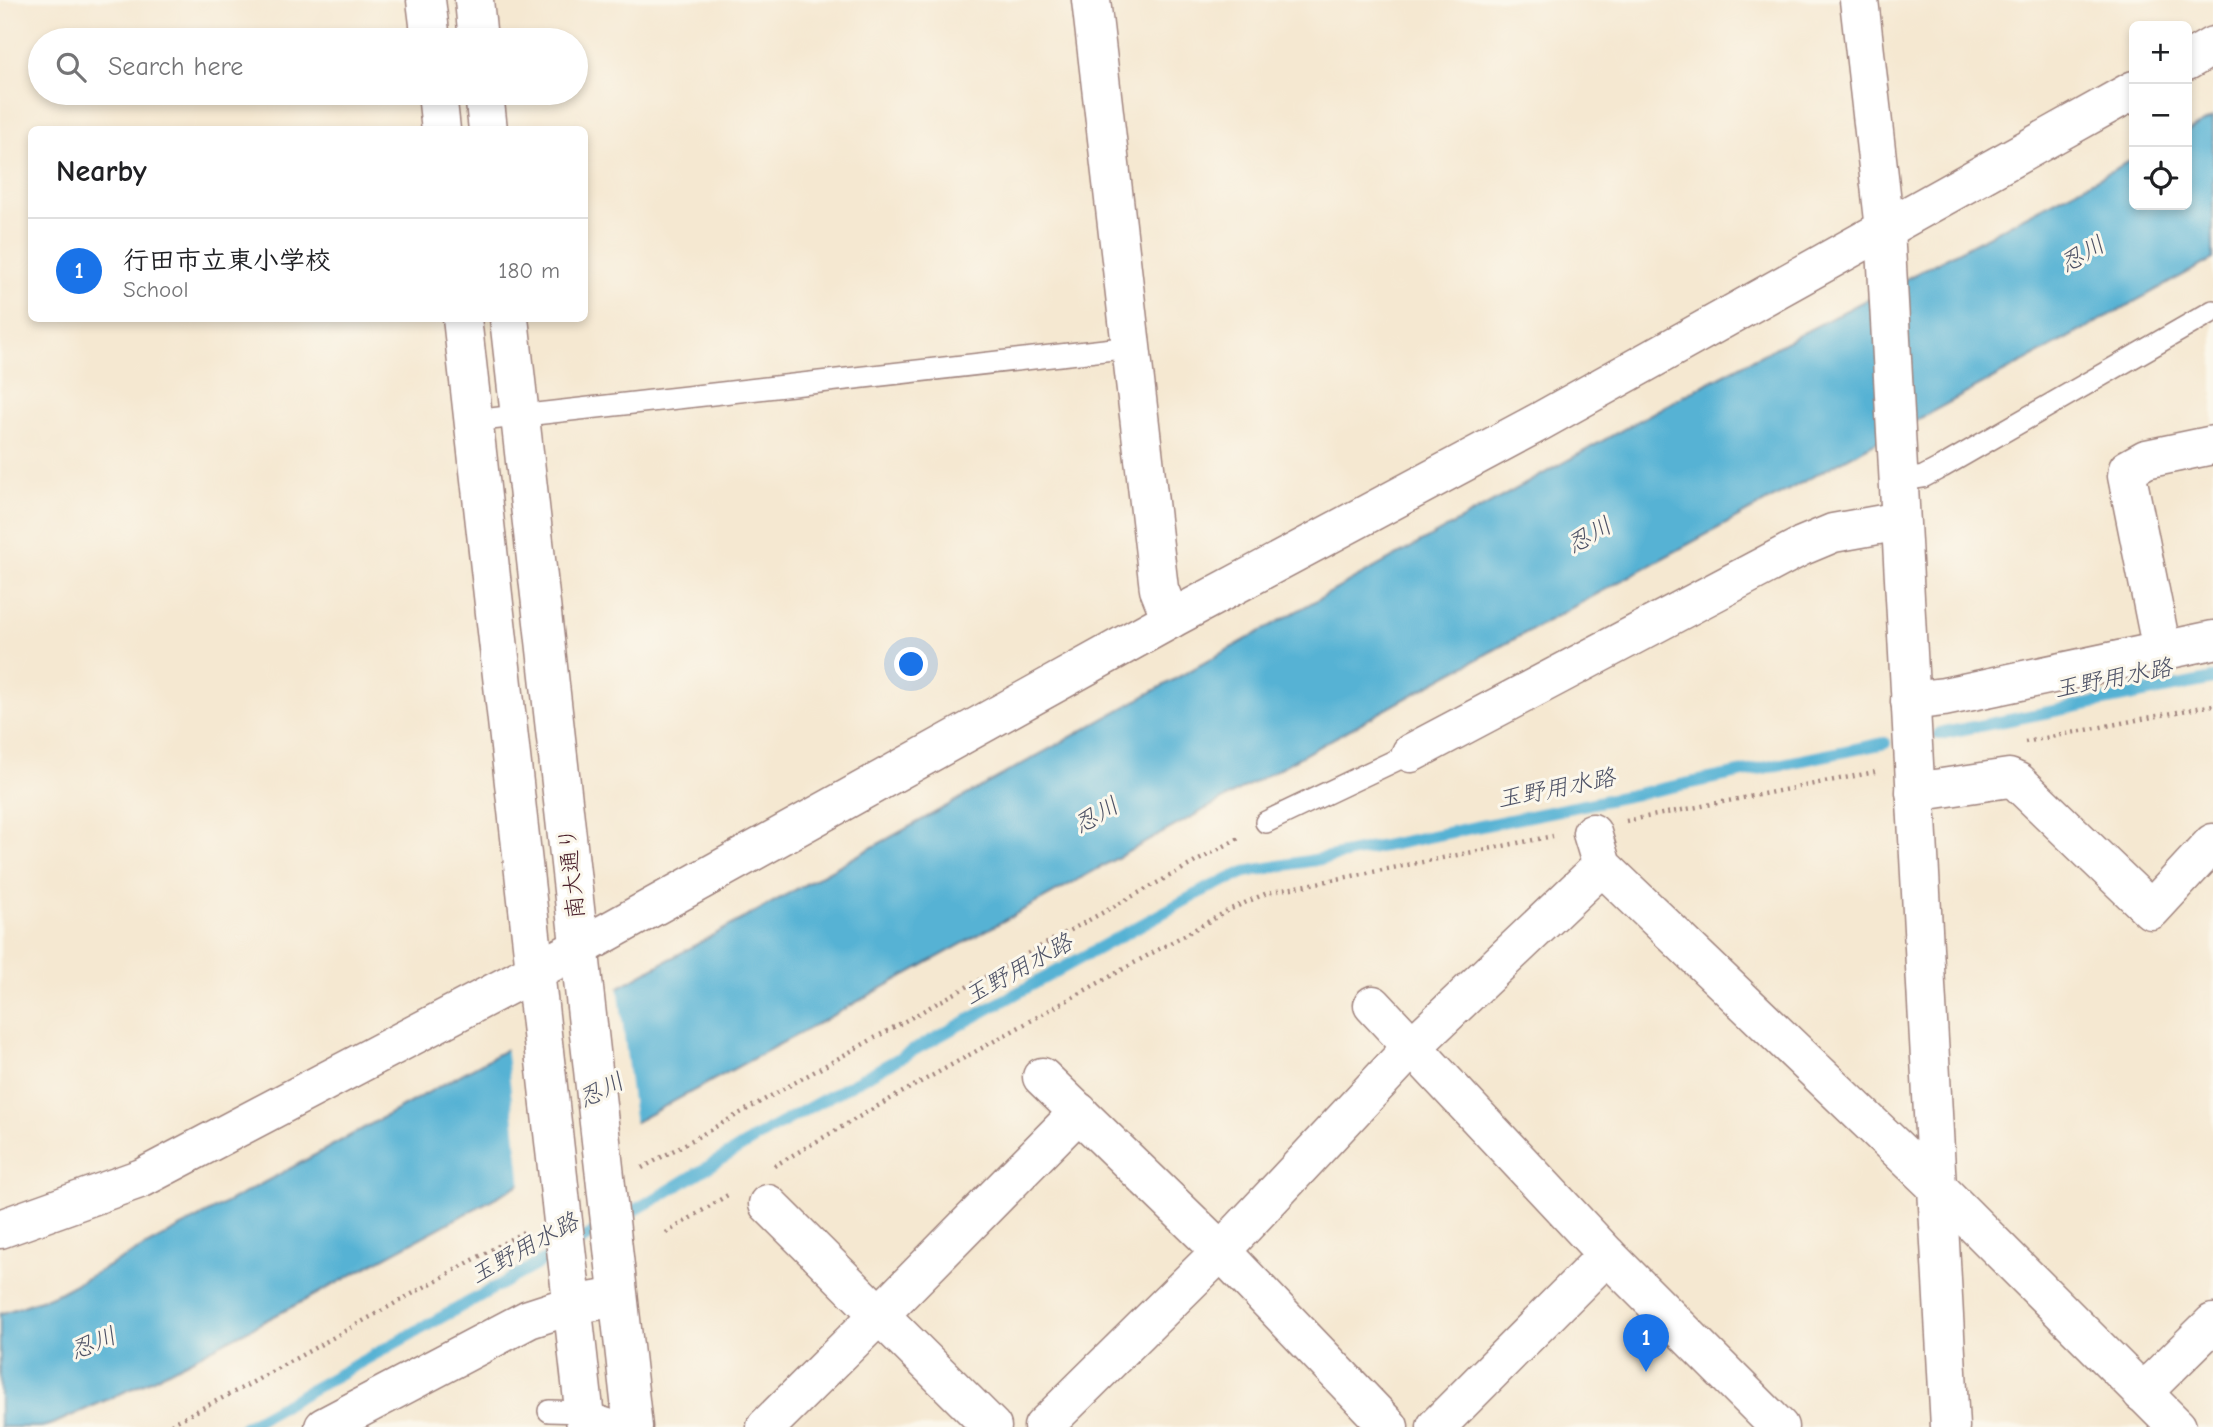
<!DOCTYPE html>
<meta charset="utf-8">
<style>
:root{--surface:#fff;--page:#f2f2f2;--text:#202124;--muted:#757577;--line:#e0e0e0;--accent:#1a73e8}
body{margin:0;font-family:"Comic Neue","Klee One",sans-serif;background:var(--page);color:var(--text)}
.controls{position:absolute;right:21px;top:21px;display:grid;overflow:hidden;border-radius:10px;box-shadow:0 4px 10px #0003}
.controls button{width:63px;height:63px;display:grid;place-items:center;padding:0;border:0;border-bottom:2px solid var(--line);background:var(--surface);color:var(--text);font:35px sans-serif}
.you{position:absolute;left:912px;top:665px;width:24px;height:24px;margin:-18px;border:5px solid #fff;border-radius:50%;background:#1a73e8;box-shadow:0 0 0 10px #1a73e833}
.badge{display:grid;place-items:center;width:46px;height:46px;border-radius:50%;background:var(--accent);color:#fff;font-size:23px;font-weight:700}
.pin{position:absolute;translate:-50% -58px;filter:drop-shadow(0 2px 4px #0008)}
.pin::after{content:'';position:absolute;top:37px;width:24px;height:21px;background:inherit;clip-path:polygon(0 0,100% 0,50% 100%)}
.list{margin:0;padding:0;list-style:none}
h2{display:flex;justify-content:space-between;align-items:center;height:91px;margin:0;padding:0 28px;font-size:30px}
h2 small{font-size:23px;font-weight:400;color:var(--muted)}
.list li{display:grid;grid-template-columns:46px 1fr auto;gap:21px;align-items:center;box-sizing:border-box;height:105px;padding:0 28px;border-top:2px solid var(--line)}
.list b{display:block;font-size:26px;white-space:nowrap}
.list p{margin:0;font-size:23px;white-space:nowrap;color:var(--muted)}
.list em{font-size:23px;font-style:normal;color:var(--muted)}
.icon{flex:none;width:38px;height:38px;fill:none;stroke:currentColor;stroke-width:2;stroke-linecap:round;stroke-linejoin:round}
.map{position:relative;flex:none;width:2213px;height:1427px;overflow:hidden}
.search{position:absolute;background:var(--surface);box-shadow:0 4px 10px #0003;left:28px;top:28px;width:560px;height:77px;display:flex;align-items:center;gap:18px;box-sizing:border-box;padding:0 24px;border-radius:38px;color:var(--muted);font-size:26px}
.panel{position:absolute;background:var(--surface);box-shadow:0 4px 10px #0003;left:28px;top:126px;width:560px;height:196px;border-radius:10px}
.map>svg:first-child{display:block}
</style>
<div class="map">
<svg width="2213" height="1427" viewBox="0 0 2213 1427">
<rect width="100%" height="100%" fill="#fbf7ec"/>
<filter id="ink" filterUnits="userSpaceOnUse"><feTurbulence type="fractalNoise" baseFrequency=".0143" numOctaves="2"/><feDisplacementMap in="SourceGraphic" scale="14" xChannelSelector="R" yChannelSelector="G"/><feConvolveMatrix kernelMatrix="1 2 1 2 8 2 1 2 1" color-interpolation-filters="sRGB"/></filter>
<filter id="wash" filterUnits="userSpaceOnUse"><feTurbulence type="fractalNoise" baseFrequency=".00686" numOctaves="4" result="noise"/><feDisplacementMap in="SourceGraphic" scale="28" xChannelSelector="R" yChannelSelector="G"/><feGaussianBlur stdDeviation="1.57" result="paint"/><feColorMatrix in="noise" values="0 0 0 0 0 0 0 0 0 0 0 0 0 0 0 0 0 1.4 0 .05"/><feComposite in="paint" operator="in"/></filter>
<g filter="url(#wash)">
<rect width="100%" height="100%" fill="#f5e8d1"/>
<path fill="#56b2d4" stroke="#506880" stroke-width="2" d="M2213,117V259L1448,675L817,1024L311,1297L153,1379L53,1424L41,1427H0V1314L55,1295L315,1155L938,811L1685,395L2134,159V205H2187V131Z"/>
<path fill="#f5e8d1" d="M618,984L635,1126L521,1187L506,1045Z"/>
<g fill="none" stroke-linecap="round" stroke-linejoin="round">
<g stroke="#56b2d4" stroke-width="12">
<path d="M1939,734L2213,679"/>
<path d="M244,1427L660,1196L769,1130L1206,889L1245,872L1320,859L1885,743"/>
</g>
</g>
</g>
<g filter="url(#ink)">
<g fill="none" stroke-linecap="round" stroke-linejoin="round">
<g stroke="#a0847e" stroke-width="24">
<g id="service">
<path d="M473,421L1131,347"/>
<path d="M1898,481L1923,477L1942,467L2213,311"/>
<path d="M1266,822L1411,753"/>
<path d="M549,1411L584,1412L633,1427"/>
</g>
</g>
<g stroke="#a0847e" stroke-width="41">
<g id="minor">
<path d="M1091,0L1159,589L1171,619"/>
<path d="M2187,61L2213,46"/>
<path d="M2162,651L2127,476L2128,469L2146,459L2213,445"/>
<path d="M1910,701L1944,697L2213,640"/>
<path d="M1411,753L1802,546L1833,533L1900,521"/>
<path d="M1915,792L2009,778L2018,782L2151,910L2213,843"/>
<path d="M1592,833L1602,866L1938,1188L2177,1427"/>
<path d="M1373,1005L1607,1255L1779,1427"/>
<path d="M1042,1077L1221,1251L1389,1427"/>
<path d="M768,1204L992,1427"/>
<path d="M0,1229L142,1178L579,948L1171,619L1539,422L2134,90"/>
<path d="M2142,1393L2213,1323"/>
<path d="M324,1427L529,1319L572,1305L618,1297"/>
<path d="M766,1427L880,1314L1079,1112"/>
<path d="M1043,1427L1221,1251L1413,1046L1602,866"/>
<path d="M1436,1427L1607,1255"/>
</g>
</g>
<g stroke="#a0847e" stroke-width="41">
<g id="tertiary">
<path d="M426,0L431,40"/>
<path d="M474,0L478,40"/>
<path d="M1859,0L1885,229L1950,1427"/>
<path d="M437,93L441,130"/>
<path d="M484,93L488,130"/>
<path d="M462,318L586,1427"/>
<path d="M509,318L633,1427"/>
</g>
</g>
<g stroke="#a0847e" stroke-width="4.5" stroke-dasharray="2 5" stroke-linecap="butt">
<path d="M2025,742L2213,705"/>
<path d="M1626,821L1875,772"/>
<path d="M774,1166L876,1107L1231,909L1267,893L1553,836"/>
<path d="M642,1168L939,1002L1241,837"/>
<path d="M666,1233L731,1193"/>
<path d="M165,1427L246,1386L527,1230"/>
</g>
<use href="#service" stroke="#fff" stroke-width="21"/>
<use href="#minor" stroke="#fff" stroke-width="38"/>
<use href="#tertiary" stroke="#fff" stroke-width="38"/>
</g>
</g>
<g text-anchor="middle" stroke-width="6" stroke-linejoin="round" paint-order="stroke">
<g font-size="23" fill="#4a1f2b" stroke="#fbf7ec">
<text transform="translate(571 873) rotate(-96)" y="8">南大通り</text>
</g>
<g font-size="24" font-style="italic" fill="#4e5266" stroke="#fbf7ec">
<text transform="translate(2082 254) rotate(-30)" y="8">忍川</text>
<text transform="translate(1589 535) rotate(-30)" y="8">忍川</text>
<text transform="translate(2113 678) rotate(-11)" y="8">玉野用水路</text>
<text transform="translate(1556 788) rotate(-11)" y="8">玉野用水路</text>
<text transform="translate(1096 815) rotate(-30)" y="8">忍川</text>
<text transform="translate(1018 969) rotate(-29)" y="8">玉野用水路</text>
<text transform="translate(601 1090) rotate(-27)" y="8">忍川</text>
<text transform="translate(524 1248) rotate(-29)" y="8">玉野用水路</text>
<text transform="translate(93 1343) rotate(-22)" y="8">忍川</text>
</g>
</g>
</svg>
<div class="controls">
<button>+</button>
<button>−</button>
<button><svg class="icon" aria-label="locate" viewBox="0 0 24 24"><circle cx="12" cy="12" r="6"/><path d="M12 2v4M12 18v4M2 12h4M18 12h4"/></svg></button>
</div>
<div class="you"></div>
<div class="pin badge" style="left:1646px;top:1372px">1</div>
<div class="search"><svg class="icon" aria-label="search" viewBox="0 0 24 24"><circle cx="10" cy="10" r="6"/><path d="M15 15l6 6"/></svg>Search here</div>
<section class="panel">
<h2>Nearby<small></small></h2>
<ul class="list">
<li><span class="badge">1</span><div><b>行田市立東小学校</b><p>School</p></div><em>180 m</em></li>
</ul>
</section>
</div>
